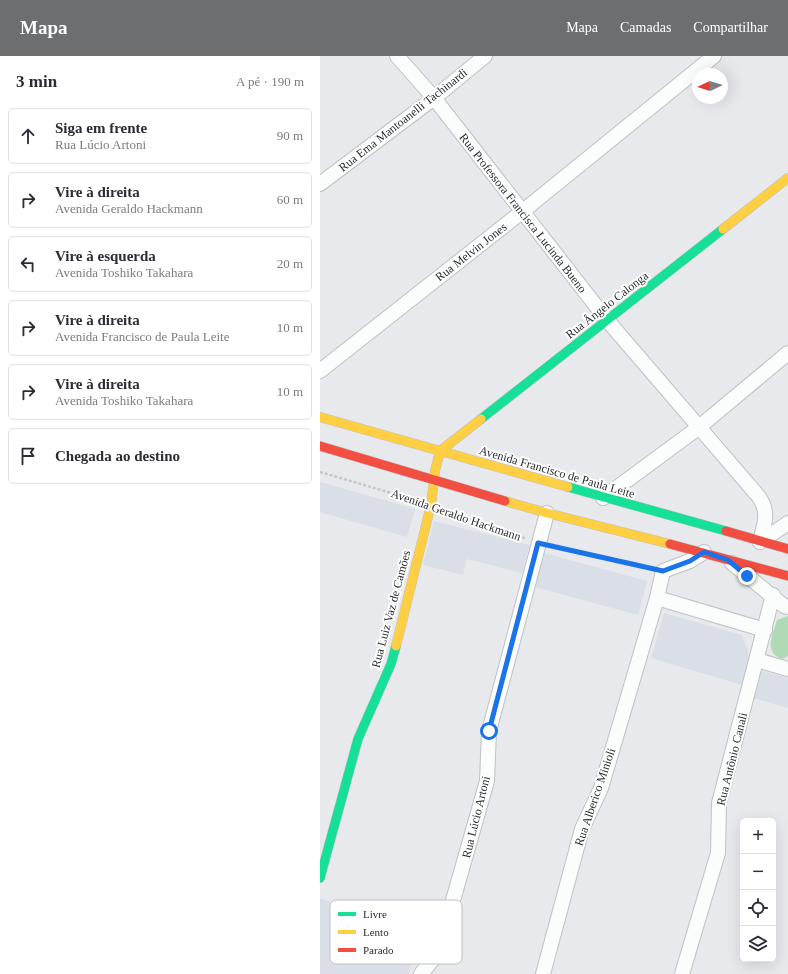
<!DOCTYPE html>
<html lang="pt">
<meta charset="utf-8">
<style>
:root{--surface:#fff;--page:#f7f7f7;--text:#2b2b33;--muted:#7c7c81;--line:#e1e1e2;--accent:#6c6e70}
body{margin:0;font-family:"Times New Roman",serif;background:var(--page);color:var(--text)}
.controls{position:absolute;right:12px;bottom:12px;display:grid;overflow:hidden;border-radius:6px;box-shadow:0 4px 16px #0002}
.controls button{width:36px;height:36px;display:grid;place-items:center;padding:0;border:0;border-bottom:1px solid var(--line);background:var(--surface);color:var(--text);font:20px sans-serif}
.compass{position:absolute;left:372px;top:12px;width:36px;height:36px;border-radius:50%;background:var(--surface);box-shadow:0 4px 16px #0002;rotate:266deg}
.stop{position:absolute;width:12px;height:12px;margin:-9px;border:3px solid #1a73e8;border-radius:50%;background:#fff}
.stop.end{background:#1a73e8;border-color:#fff;box-shadow:0 1px 4px #0008}
.list{margin:0;padding:0;list-style:none}
h2{display:flex;justify-content:space-between;align-items:center;height:52px;margin:0;padding:0 16px;font-size:17px}
h2 small{font-size:13px;font-weight:400;color:var(--muted)}
.list li{display:grid;grid-template-columns:26px 1fr auto;gap:12px;align-items:center;box-sizing:border-box;height:56px;margin:0 8px 8px;padding:0 8px;border:1px solid var(--line);border-radius:6px}
.list b{display:block;font-size:15px;white-space:nowrap}
.list p{margin:0;font-size:13px;white-space:nowrap;color:var(--muted)}
.list em{font-size:13px;font-style:normal;color:var(--muted)}
.icon{flex:none;width:22px;height:22px;fill:none;stroke:currentColor;stroke-width:2;stroke-linecap:round;stroke-linejoin:round}
.map{position:relative;flex:none;width:468px;height:918px;overflow:hidden}
header{display:flex;align-items:center;gap:24px;box-sizing:border-box;height:56px;padding:0 20px;background:var(--accent);color:#fff}
header strong{font-size:19px}
nav{display:flex;gap:22px;margin-inline-start:auto;font-size:14px}
main{display:flex}
aside{flex:1;background:var(--surface)}
.map>svg:first-child{display:block}
</style>
<header>
<strong>Mapa</strong>
<nav><a>Mapa</a><a>Camadas</a><a>Compartilhar</a></nav>
</header>
<main>
<aside>
<h2>3 min<small>A pé · 190 m</small></h2>
<ul class="list">
<li><svg class="icon" aria-label="ahead" viewBox="0 0 24 24"><path d="M12 20V5M6 11l6-6 6 6"/></svg><div><b>Siga em frente</b><p>Rua Lúcio Artoni</p></div><em>90 m</em></li>
<li><svg class="icon" aria-label="right" viewBox="0 0 24 24"><path d="M7 20v-9h11M14 6l5 5-5 5"/></svg><div><b>Vire à direita</b><p>Avenida Geraldo Hackmann</p></div><em>60 m</em></li>
<li><svg class="icon" aria-label="left" viewBox="0 0 24 24"><path d="M17 20v-9H6M10 6l-5 5 5 5"/></svg><div><b>Vire à esquerda</b><p>Avenida Toshiko Takahara</p></div><em>20 m</em></li>
<li><svg class="icon" aria-label="right" viewBox="0 0 24 24"><path d="M7 20v-9h11M14 6l5 5-5 5"/></svg><div><b>Vire à direita</b><p>Avenida Francisco de Paula Leite</p></div><em>10 m</em></li>
<li><svg class="icon" aria-label="right" viewBox="0 0 24 24"><path d="M7 20v-9h11M14 6l5 5-5 5"/></svg><div><b>Vire à direita</b><p>Avenida Toshiko Takahara</p></div><em>10 m</em></li>
<li><svg class="icon" aria-label="arrive" viewBox="0 0 24 24"><path d="M6 21V4h12l-3 4 3 4H6"/></svg><div><b>Chegada ao destino</b></div></li>
</ul>
</aside>
<div class="map">
<svg width="468" height="918" viewBox="0 0 468 918">
<rect width="100%" height="100%" fill="#e7e9ec"/>
<g fill="#d9dee7">
<path d="M0,426L95,453L87,481L0,456Z"/>
<path d="M114,465L210,489L202,517L147,503L143,519L103,509Z"/>
<path d="M224,497L327,525L318,559L215,531Z"/>
<path d="M344,557L422,579L430,601L422,629L331,602Z"/>
<path d="M442,615L468,622V652L434,642Z"/>
<path d="M0,842L98,881L89,918H0Z"/>
</g>
<path fill="#b0dab5" d="M468,560V600L462,603C443,596 453,578 457,564Z"/>
<g fill="none" stroke-linecap="round" stroke-linejoin="round">
<g stroke="#bfc0c3" stroke-width="16">
<g id="street">
<path d="M77,0L114,42L287,264L439,441C450,457 444,468 440,486"/>
<path d="M0,128L114,42L165,0"/>
<path d="M0,315L203,155L394,0"/>
<path d="M283,442L378,372L468,297"/>
<path d="M440,486L468,467"/>
<path d="M412,507L464,550L468,551"/>
<path d="M337,542L445,574"/>
<path d="M437,604L468,613"/>
<path d="M101,918L118,897L167,725L169,675L227,457"/>
<path d="M223,918L262,773L281,732L337,542L343,515L370,505L384,496"/>
<path d="M362,918L398,797L399,747L453,539"/>
</g>
</g>
<g stroke="#bfc0c3" stroke-width="10">
<g id="fast">
<path d="M161,363L403,173"/>
<path d="M248,431L406,475"/>
<path d="M0,822L38,683L71,608L76,590"/>
</g>
</g>
<g stroke="#bfc0c3" stroke-width="10">
<g id="slow">
<path d="M403,173L468,122"/>
<path d="M0,361L248,431"/>
<path d="M185,445L227,457L350,488"/>
<path d="M76,590L111,449L115,415L120,395L161,363"/>
</g>
</g>
<g stroke="#bfc0c3" stroke-width="10">
<g id="jam">
<path d="M0,390L185,445"/>
<path d="M406,475L468,493"/>
<path d="M350,488L468,520"/>
</g>
</g>
<g stroke="#c6c7c8" stroke-width="2.5" stroke-dasharray="3 2" stroke-linecap="butt">
<path d="M0,416L95,444"/>
<path d="M127,454L207,483"/>
<path d="M233,490L329,512"/>
</g>
<use href="#street" stroke="#fbfcfc" stroke-width="14"/>
<use href="#fast" stroke="#16e098" stroke-width="9"/>
<use href="#slow" stroke="#ffcf43" stroke-width="9"/>
<use href="#jam" stroke="#f24e42" stroke-width="9"/>
</g>
<g fill="none" stroke-linecap="round" stroke-linejoin="round">
<path stroke="#1a73e8" stroke-width="5" d="M169,675L218,487L343,515L370,505L384,496L408,504L427,520"/>
</g>
<g text-anchor="middle" stroke-width="4" stroke-linejoin="round" paint-order="stroke">
<g font-size="12" fill="#2a2c2e" stroke="#fff">
<text transform="translate(83 64) rotate(-38)" y="4">Rua Ema Mantoanelli Tachinardi</text>
<text transform="translate(203 157) rotate(52)" y="4">Rua Professora Francisca Lucinda Bueno</text>
<text transform="translate(151 196) rotate(-38)" y="4">Rua Melvin Jones</text>
<text transform="translate(287 249) rotate(-38)" y="4">Rua Ângelo Calonga</text>
<text transform="translate(237 416) rotate(16)" y="4">Avenida Francisco de Paula Leite</text>
<text transform="translate(136 459) rotate(19)" y="4">Avenida Geraldo Hackmann</text>
<text transform="translate(71 553) rotate(-75)" y="4">Rua Luiz Vaz de Camões</text>
<text transform="translate(412 703) rotate(-76)" y="4">Rua Antônio Canali</text>
<text transform="translate(275 741) rotate(-71)" y="4">Rua Alberico Minioli</text>
<text transform="translate(156 761) rotate(-76)" y="4">Rua Lúcio Artoni</text>
</g>
</g>
<rect x="10" y="844" width="132" height="64" rx="6" fill="#fff" stroke="#bfc0c0" stroke-width="1"/>
<rect x="18" y="856" width="18" height="4" fill="#16e098"/>
<rect x="18" y="874" width="18" height="4" fill="#ffcf43"/>
<rect x="18" y="892" width="18" height="4" fill="#f24e42"/>
<g font-size="11" fill="#2a2c2e">
<text x="43" y="862">Livre</text>
<text x="43" y="880">Lento</text>
<text x="43" y="898">Parado</text>
</g>
</svg>
<div class="controls">
<button>+</button>
<button>−</button>
<button><svg class="icon" aria-label="locate" viewBox="0 0 24 24"><circle cx="12" cy="12" r="6"/><path d="M12 2v4M12 18v4M2 12h4M18 12h4"/></svg></button>
<button><svg class="icon" aria-label="layers" viewBox="0 0 24 24"><path d="M12 4l9 5-9 5-9-5zM3 14l9 5 9-5"/></svg></button>
</div>
<svg class="compass" viewBox="-18 -18 36 36"><path d="M0-13l5 13h-10z" fill="#e53935"/><path d="M0 13l5-13h-10z" fill="#7c7c81"/></svg>
<div class="stop" style="left:169px;top:675px"></div>
<div class="stop end" style="left:427px;top:520px"></div>
</div>
</main>
